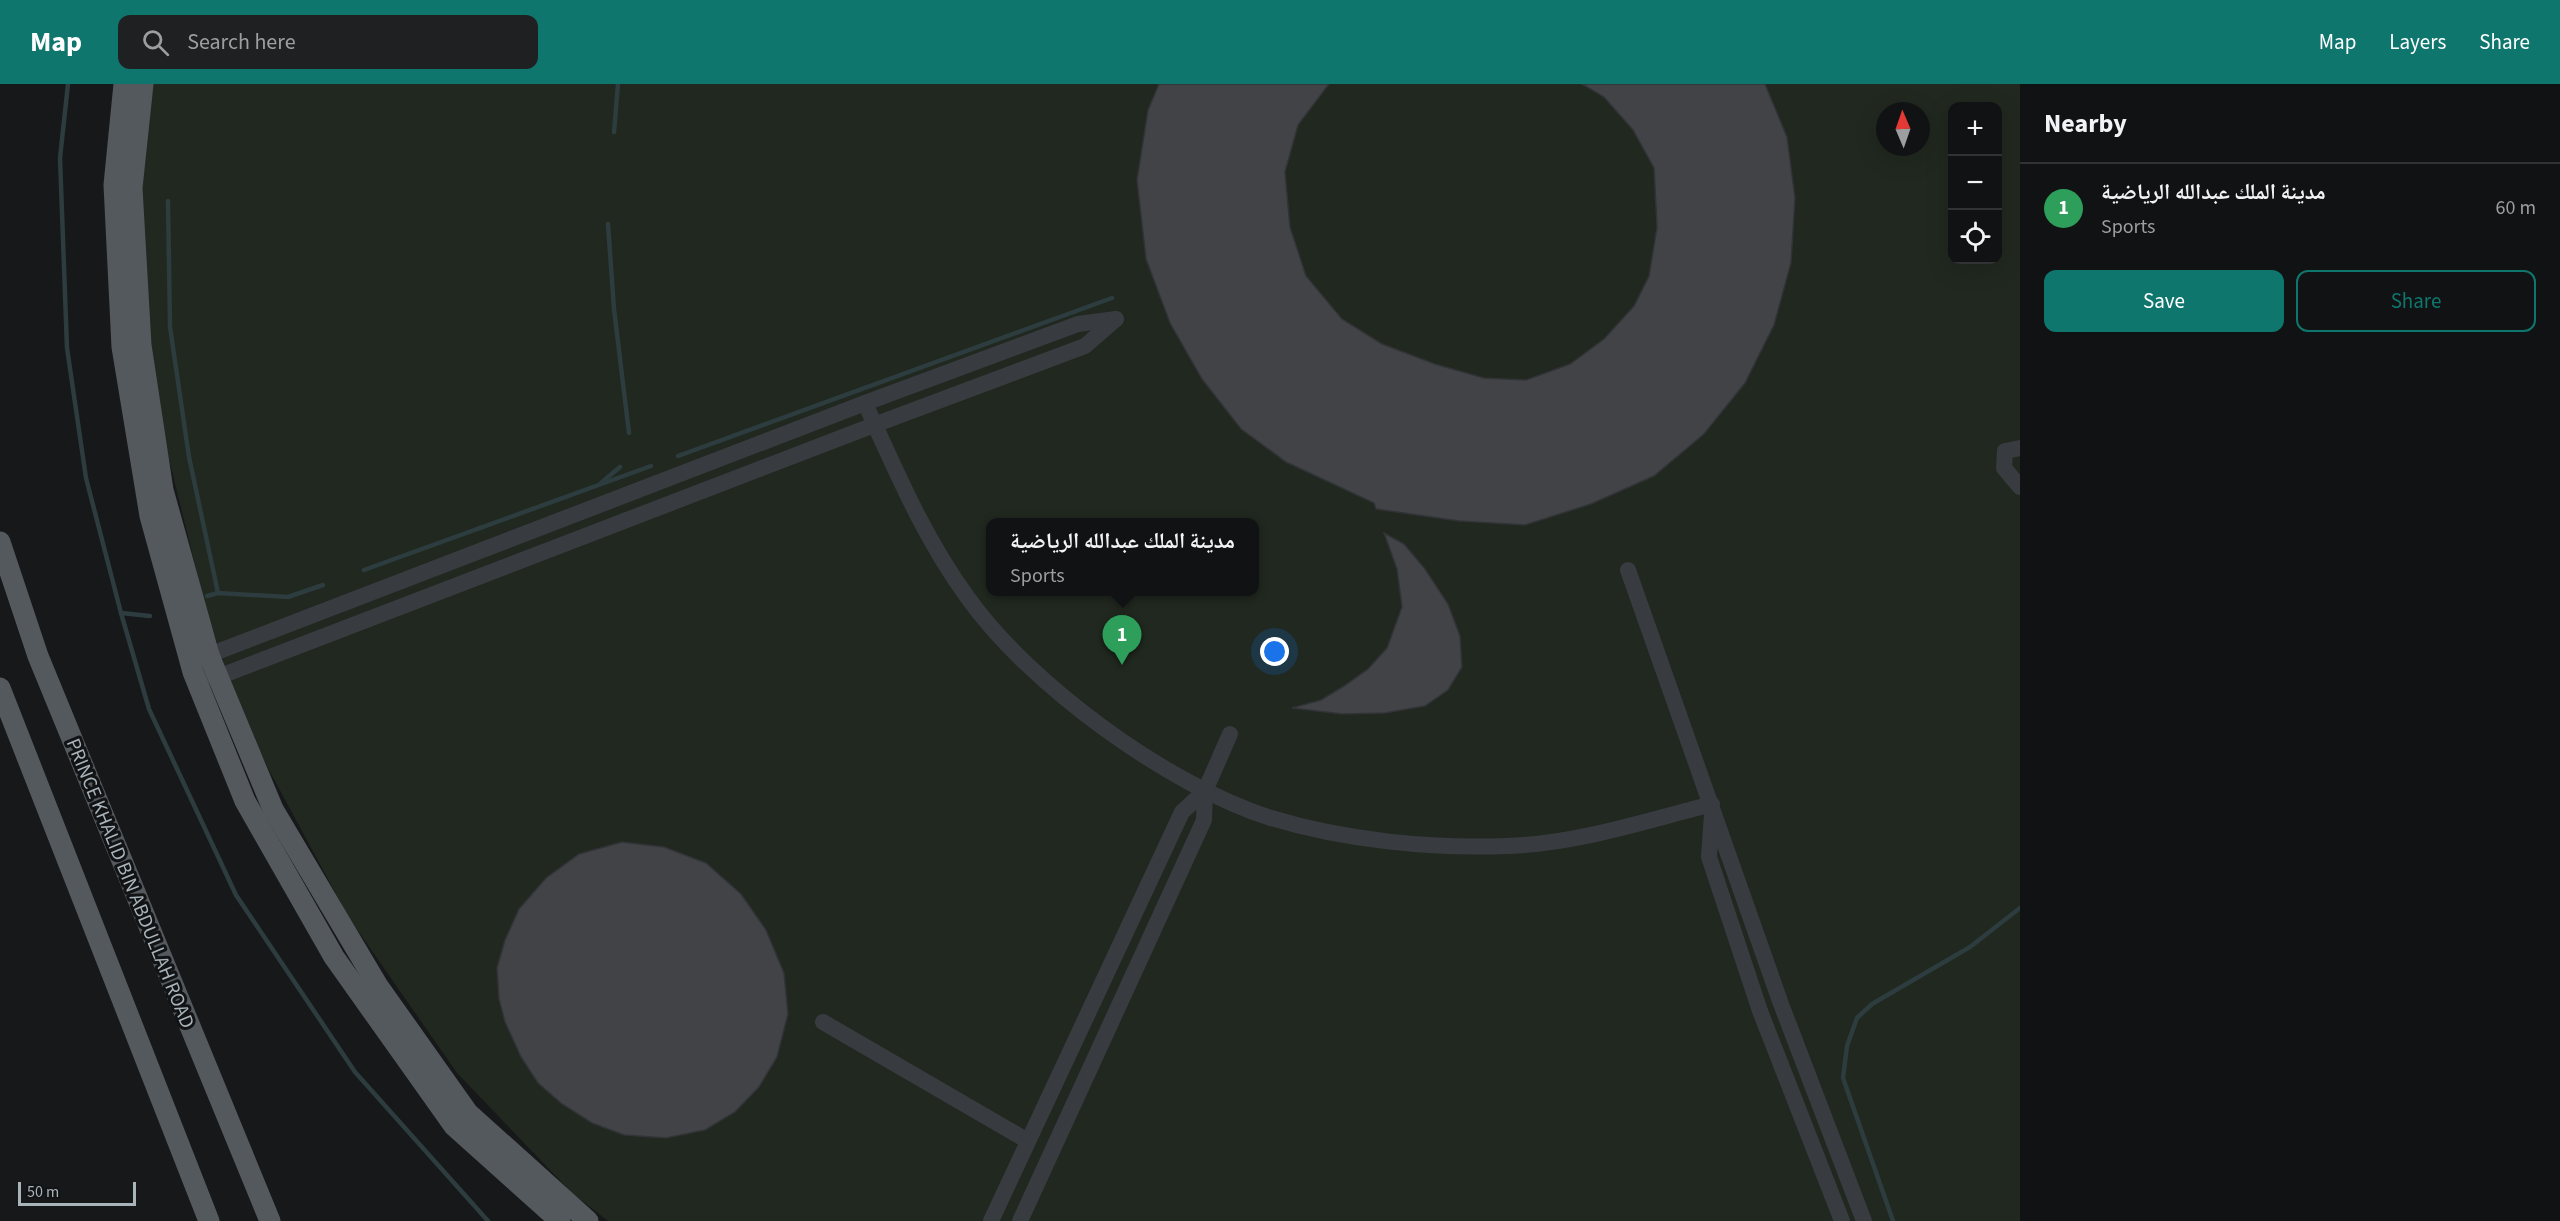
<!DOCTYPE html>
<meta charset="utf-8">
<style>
:root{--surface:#111214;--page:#1e2022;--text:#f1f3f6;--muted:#9c9ea0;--line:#303234;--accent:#0f766e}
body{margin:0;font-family:"Source Sans 3","Noto Naskh Arabic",sans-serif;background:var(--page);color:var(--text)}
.controls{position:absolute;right:18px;top:18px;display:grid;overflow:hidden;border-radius:12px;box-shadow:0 6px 24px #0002}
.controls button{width:54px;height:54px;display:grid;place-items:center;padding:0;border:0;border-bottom:2px solid var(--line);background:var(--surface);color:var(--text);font:30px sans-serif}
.compass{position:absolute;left:1876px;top:18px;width:54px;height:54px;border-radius:50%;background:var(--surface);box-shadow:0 6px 24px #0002;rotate:358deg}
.scale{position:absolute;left:18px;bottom:15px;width:118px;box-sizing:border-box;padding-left:6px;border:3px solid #a9b3ba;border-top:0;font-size:16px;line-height:21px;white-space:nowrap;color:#a9b3ba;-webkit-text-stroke:4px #121315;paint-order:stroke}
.you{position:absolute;left:1275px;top:568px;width:21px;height:21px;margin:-15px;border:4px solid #fff;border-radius:50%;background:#1a73e8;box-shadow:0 0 0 9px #1a73e833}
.badge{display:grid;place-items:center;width:39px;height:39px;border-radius:50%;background:var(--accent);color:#fff;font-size:20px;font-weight:700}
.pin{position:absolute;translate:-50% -50px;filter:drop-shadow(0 2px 3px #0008)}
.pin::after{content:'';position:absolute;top:32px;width:21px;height:18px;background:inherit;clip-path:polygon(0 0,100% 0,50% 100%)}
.popup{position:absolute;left:986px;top:434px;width:273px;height:78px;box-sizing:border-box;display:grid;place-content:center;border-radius:12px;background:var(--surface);filter:drop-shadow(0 2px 4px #0005);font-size:20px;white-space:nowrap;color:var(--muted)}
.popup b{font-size:22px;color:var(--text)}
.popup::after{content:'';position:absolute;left:50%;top:100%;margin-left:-12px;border:12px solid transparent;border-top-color:var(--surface)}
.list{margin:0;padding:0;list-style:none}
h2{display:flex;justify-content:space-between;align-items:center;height:78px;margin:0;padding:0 24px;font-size:26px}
h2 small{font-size:20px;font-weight:400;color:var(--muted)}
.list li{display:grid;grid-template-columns:39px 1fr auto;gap:18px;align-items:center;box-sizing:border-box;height:90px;padding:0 24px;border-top:2px solid var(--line)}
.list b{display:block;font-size:22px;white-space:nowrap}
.list p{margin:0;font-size:20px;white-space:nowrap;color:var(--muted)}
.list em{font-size:20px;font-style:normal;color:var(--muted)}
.actions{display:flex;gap:12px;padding:18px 24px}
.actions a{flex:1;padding:14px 0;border:2px solid var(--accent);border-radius:12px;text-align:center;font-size:21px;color:var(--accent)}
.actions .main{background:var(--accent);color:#fff}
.icon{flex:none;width:33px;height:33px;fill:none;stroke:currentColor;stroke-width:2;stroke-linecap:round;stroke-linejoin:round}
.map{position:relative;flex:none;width:2020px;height:1137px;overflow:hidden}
header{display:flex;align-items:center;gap:36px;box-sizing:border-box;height:84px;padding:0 30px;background:var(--accent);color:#fff}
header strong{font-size:28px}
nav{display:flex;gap:33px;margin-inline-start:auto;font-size:21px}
.search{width:420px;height:54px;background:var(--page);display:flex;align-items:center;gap:15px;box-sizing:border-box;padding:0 21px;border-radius:12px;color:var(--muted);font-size:22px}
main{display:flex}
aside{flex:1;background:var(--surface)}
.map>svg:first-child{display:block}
</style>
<header>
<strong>Map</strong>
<div class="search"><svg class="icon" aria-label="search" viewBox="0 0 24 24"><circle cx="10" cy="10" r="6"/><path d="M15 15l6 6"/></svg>Search here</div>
<nav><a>Map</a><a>Layers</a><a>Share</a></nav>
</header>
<main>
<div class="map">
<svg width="2020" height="1137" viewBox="0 0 2020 1137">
<rect width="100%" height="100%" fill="#17181a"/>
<path fill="#20281f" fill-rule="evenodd" d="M148,0H2020V1137H608L572,1109L457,989L349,834L270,688L241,628L208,534L155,318L137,127ZM1952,22H1998V176H1952ZM1885,27H1921V63H1885ZM990,438H1254V508H990Z"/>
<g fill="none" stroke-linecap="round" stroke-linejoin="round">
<g stroke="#2d3c3e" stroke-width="4.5">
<path d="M68,0L60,74L67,264L86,394L121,529L149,625L236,811L355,988L488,1137"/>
<path d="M614,48L618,0"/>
<path d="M168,117L170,243L189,373L218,509"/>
<path d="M608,140L614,225L629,349"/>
<path d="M678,372L1112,214"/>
<path d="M601,399L620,383"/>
<path d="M364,486L651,382"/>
<path d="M207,512L218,509L288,513L323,501"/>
<path d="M121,529L150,532"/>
<path d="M1893,1137L1843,994L1847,962L1857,934L1872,920L1970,863L2020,824"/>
</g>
</g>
<g fill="#414347" stroke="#313336" stroke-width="1.5">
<path d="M1159,0H1329L1298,41L1285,88L1290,143L1306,192L1342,235L1382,260L1435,280L1484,294L1526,296L1570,280L1604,255L1634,222L1649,192L1657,143L1654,84L1633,46L1604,13L1582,0H1765L1787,53L1795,114L1791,179L1774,241L1745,299L1704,350L1654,392L1591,420L1525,441L1459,437L1376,425L1374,419L1286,378L1241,345L1202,295L1170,239L1146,175L1137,96L1148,26Z"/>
<path d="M1384,449L1404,460L1425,485L1448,520L1460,552L1462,583L1448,606L1425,622L1385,629L1342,630L1292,624L1321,616L1344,602L1368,585L1387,564L1402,523L1397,485Z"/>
<path d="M622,758L664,763L706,779L741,810L766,846L784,889L788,930L777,973L759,1003L735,1028L705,1046L666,1054L624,1051L592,1039L562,1020L538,999L521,973L505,938L499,915L497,884L505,856L519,825L546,794L579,770Z"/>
</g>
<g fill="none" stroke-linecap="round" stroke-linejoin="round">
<g stroke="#383b3f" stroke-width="16">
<path d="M865,319C896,387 924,454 968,514C1030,601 1169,702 1271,734C1343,756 1431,765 1506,762C1576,760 1645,737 1712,720"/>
<path d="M2020,364L2005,367L2004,384L2020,403"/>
<path d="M1628,486L1781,920L1864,1137"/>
<path d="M202,579L209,571L865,319L1078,240L1116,235"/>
<path d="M206,591L218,593L874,341L1085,262L1116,235"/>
<path d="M1712,730L1709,773L1760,927L1842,1137"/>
<path d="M823,938L1028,1057"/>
<path d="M991,1137L1182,728L1205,707"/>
<path d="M1020,1137L1204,736L1205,707L1230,650"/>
</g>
<g stroke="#54595e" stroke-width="21">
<path d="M124,0L114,101L122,263L150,432L193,588L245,717L334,873L454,1042L560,1137"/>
<path d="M143,0L132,104L141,261L163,406L209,571L218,593L273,725L378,902L468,1029L588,1137"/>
<path d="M0,458L38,572L270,1137"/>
<path d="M0,604L209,1137"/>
</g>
</g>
<g text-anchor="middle" stroke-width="6" stroke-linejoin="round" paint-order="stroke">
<g font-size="20" fill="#a9b3ba" stroke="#121315">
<text transform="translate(131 799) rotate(68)" y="7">PRINCE KHALID BIN ABDULLAH ROAD</text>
</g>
</g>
</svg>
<div class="controls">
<button>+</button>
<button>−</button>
<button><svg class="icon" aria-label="locate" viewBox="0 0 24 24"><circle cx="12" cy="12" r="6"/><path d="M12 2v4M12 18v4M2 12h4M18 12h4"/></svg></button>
</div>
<svg class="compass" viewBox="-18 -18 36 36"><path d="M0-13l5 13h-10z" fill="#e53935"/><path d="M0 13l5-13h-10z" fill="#9c9ea0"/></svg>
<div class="scale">50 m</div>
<div class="you"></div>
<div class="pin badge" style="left:1122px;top:581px;background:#2e9e5b">1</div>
<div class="popup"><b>مدينة الملك عبدالله الرياضية</b>Sports</div>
</div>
<aside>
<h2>Nearby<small></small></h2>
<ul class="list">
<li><span class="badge" style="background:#2e9e5b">1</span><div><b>مدينة الملك عبدالله الرياضية</b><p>Sports</p></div><em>60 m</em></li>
</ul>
<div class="actions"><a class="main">Save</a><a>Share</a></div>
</aside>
</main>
